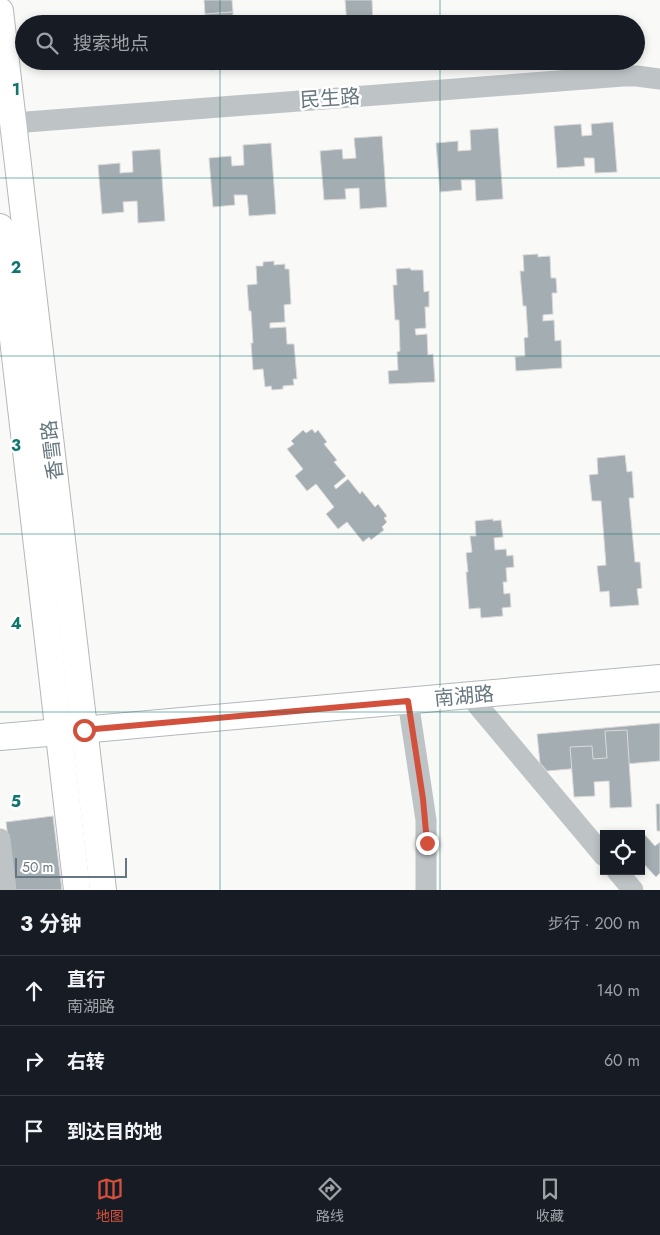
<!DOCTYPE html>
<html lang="zh">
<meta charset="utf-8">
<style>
:root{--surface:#171b24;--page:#242831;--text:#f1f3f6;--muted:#9ea1a6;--line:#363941;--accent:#d2513d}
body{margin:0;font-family:Jost,"Noto Sans SC",sans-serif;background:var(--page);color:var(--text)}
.controls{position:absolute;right:15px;bottom:15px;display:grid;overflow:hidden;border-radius:0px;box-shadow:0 2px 8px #0003}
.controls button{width:45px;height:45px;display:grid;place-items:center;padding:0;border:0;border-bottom:1px solid var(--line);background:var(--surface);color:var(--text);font:25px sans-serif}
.scale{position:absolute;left:15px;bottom:12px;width:112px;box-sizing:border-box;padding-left:5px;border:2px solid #66777f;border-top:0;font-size:14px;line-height:18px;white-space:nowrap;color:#66777f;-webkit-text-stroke:4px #fff;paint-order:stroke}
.stop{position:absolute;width:15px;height:15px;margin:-11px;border:4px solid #d2513d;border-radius:50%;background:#fff}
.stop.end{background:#d2513d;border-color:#fff;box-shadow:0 1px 5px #0008}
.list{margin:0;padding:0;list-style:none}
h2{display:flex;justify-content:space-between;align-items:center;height:65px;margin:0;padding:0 20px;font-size:21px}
h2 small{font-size:16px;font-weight:400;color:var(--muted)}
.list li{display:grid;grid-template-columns:32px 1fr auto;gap:15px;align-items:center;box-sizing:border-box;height:70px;padding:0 20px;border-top:1px solid var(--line)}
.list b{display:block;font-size:19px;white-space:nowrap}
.list p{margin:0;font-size:16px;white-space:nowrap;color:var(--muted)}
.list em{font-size:16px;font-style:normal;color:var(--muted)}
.icon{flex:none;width:28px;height:28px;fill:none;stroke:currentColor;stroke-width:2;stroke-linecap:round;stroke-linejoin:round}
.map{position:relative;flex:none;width:660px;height:890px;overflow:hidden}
.search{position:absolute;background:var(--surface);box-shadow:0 2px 8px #0003;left:15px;right:15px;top:15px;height:55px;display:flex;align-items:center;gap:12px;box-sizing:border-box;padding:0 18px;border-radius:28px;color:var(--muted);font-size:19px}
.sheet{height:275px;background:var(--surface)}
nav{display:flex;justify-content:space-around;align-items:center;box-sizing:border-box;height:70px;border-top:1px solid var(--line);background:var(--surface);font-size:14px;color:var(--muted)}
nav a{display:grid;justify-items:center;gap:2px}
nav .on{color:var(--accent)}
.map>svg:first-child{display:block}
</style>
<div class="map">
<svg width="660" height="890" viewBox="0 0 660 890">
<rect width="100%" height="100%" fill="#f9f9f7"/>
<g fill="#a4adb2" stroke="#dbdad9">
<path d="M204,0H232L233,12L205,14Z"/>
<path d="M345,0H372L373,24H347Z"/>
<path d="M233,12V24H206L205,14Z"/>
<path d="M209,61H236L237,68L210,70Z"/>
<path d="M613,122L617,172L595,173L594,158H584L585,166L557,168L554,126L581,124L582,136L592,135L591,124Z"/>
<path d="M498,128L503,199L476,201L475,180H461L462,190L440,192L436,143L458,141V151L471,150L470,130Z"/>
<path d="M382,136L387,207L360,209L359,188L345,189L346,199L324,200L320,151L342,149L343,159L356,158L354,138Z"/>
<path d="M271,143L276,214L249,216L247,195H234L235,205L213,207L209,158L231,156L232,166L244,165L243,145Z"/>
<path d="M160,149L165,221L138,223L137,201L123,202L124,212L102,214L98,165L120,163V173L133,172L132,151Z"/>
<path d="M538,254V257L550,256L551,278H556L557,293H552L553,314L543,315V321L554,320L555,341L561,340L562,368L516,371L515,357L525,356L524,338L528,337L526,306H523L520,271H524L523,255Z"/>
<path d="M274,261V265L285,264V269H289L291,304L284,305L285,322L270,323V328L286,327L287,344H294L297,379H293L294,385L283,386V389L272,390L271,386L265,387L263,369L253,370L251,343H253L251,311H249L247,285L257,284L256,266H263V262Z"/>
<path d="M410,268L411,270H423L424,292L429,291V307H425L426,328L415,329L416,335L427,334L428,355L433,354L435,382L389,384L388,371L398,370L397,352L400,351L399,320H395L393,285H397L396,269Z"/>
<path d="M312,429L315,433L318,430L327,442L324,444L337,460L334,462L346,476L334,486L336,489L348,479L360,494L362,491L375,507L378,504L387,516L384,518L387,522L382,527L384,530L371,540L369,537L363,542L347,522L338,529L326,514L334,507L316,484L307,491L295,476L303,469L287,449L294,444L291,441L303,430L306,433Z"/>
<path d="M625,455L627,472L632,471L634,498H629L635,562H640L642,588L637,589L639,605L610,607L609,591L600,592L597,566L606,565L601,501H592L589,475L598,474L597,458Z"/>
<path d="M493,519V521L501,520L503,537L494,538L495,550L506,549L507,556L513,555L514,567L506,568L507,582H503L504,594L510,593L511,607L502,608L503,616L481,618L480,608L469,609L466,572H468L466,553L472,552L470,536H476L475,521Z"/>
<path d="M660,723V761L547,771L540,763L537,734Z"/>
<path d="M627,730L632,807L610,808L609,781L594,782L595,796L574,797L570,747L592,746L593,759L607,758L605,731Z"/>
<path d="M656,804H660V831H657Z"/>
<path d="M53,816L62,890H14L6,822Z"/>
<path d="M645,835L655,846L660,842V873L656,877L641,861V838Z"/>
</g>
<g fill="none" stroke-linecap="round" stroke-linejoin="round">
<g stroke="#b2b8bb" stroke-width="28">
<g id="major">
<path d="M0,11L103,890"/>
<path d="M0,227L77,890"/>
<path d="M0,737L59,732L660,678"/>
</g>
</g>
<g stroke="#bec3c6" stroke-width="21">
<path d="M0,124L623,76H637L660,79"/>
<path d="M469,695L604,856"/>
<path d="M408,701L426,820V890"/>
<path d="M0,839L6,890"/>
<path d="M617,871L633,890"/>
</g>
<use href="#major" stroke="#fff" stroke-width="26"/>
</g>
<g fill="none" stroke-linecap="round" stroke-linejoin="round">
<path stroke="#d2513d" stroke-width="6" d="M84,730L408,701L423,799L427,843"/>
</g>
<path fill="none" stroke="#0f766e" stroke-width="1" stroke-opacity="0.55" d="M220,0V24M440,0V24M220,61V890M440,61V890M0,178H660M0,356H660M0,534H660M0,712H660"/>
<g text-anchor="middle" stroke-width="5" stroke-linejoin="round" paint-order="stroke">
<g font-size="20" fill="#66777f" stroke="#fff">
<text transform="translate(330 98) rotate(-4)" y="7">民生路</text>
<text transform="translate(52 450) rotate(-97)" y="7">香雪路</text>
<text transform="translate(464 696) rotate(-5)" y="7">南湖路</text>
</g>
</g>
<g font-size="16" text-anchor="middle" font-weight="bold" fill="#0f766e" stroke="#fff" stroke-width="5" stroke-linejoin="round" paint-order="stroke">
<text x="16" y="95">1</text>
<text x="16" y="273">2</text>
<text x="16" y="451">3</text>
<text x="16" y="629">4</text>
<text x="16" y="807">5</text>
</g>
</svg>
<div class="controls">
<button><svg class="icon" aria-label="locate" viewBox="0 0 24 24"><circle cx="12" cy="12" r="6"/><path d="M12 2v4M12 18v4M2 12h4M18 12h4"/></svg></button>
</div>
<div class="scale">50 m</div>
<div class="stop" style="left:84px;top:730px"></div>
<div class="stop end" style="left:427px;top:843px"></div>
<div class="search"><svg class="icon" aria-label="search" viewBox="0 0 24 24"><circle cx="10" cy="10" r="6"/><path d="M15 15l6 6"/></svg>搜索地点</div>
</div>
<section class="sheet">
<h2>3 分钟<small>步行 · 200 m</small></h2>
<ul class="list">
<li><svg class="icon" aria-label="ahead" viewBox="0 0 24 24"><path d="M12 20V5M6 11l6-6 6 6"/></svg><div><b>直行</b><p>南湖路</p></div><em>140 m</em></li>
<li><svg class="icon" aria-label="right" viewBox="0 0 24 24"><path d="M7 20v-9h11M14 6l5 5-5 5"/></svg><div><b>右转</b></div><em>60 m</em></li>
<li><svg class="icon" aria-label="arrive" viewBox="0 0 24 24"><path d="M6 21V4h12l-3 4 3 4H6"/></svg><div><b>到达目的地</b></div></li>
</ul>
</section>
<nav>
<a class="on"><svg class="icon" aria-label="map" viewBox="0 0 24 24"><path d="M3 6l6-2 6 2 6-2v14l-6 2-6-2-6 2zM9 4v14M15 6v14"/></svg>地图</a>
<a><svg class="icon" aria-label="directions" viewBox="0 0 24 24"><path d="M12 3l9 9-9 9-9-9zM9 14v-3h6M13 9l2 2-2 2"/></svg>路线</a>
<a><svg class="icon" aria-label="saved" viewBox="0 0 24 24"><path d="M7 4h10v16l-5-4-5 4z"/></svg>收藏</a>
</nav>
